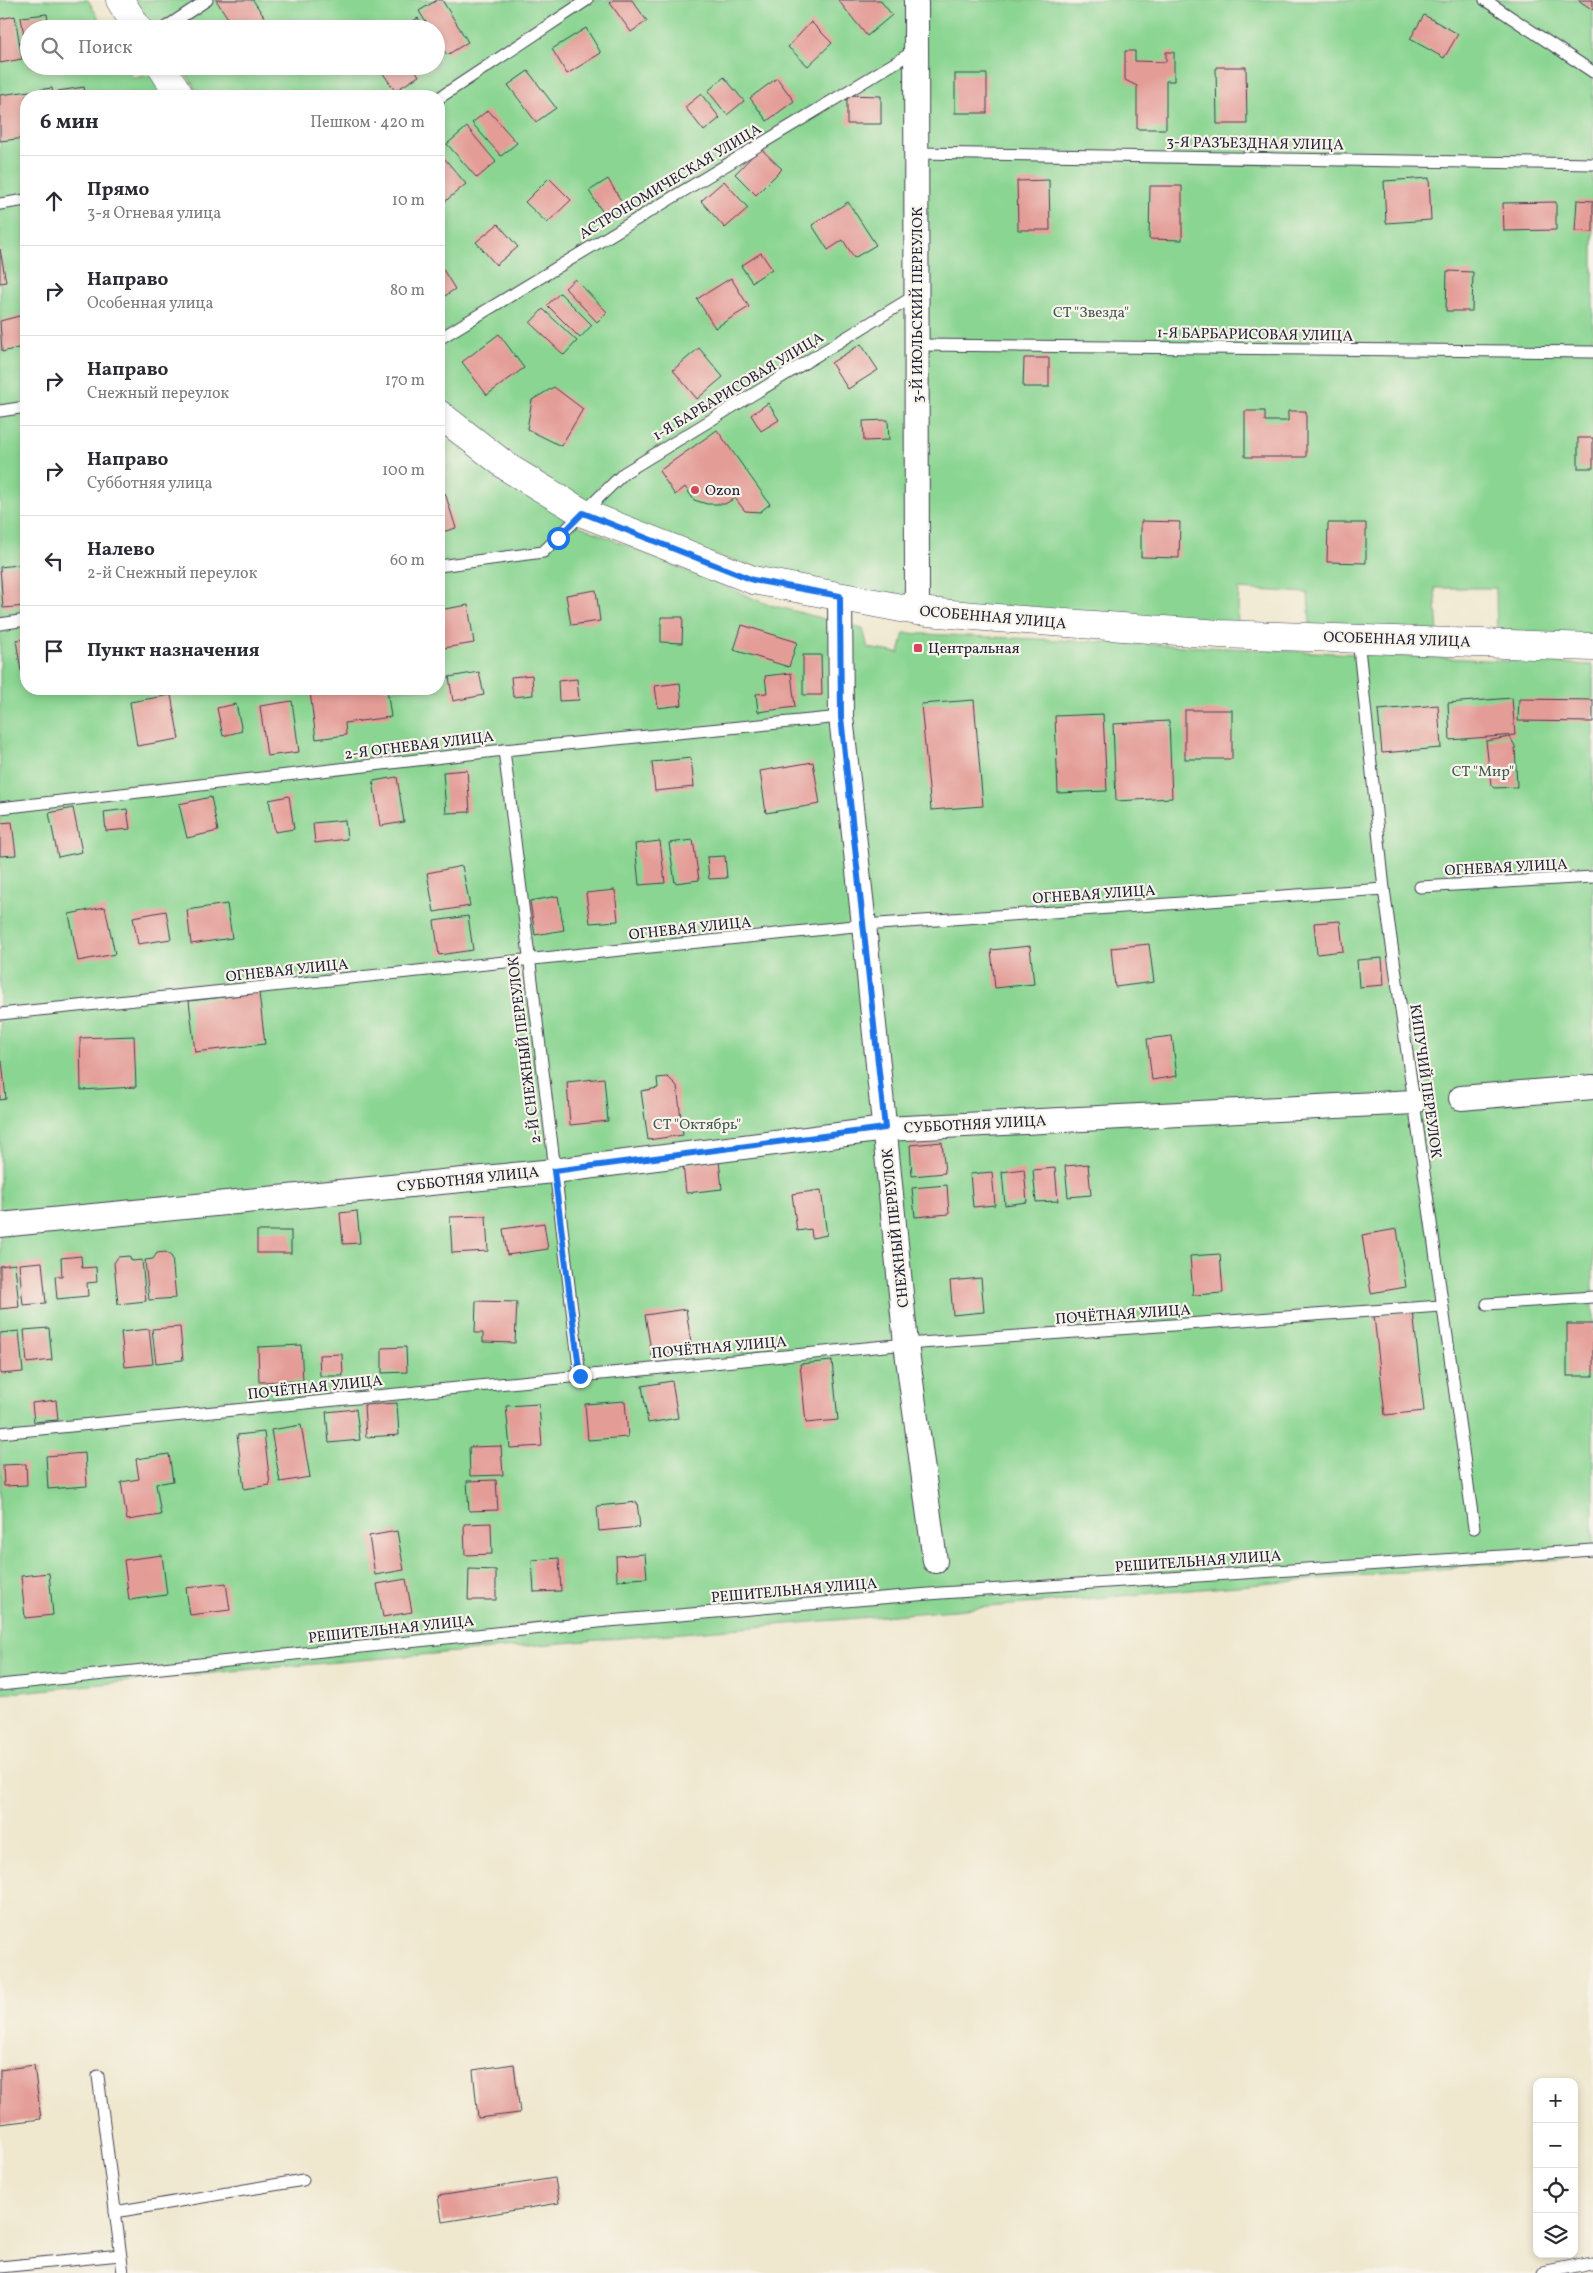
<!DOCTYPE html>
<html lang="ru">
<meta charset="utf-8">
<style>
:root{--surface:#fff;--page:#f2f2f3;--text:#2b2b33;--muted:#7c7c81;--line:#e1e1e2}
body{margin:0;font-family:Vollkorn,serif;background:var(--page);color:var(--text)}
.controls{position:absolute;right:15px;bottom:15px;display:grid;overflow:hidden;border-radius:10px;box-shadow:0 2px 8px #0003}
.controls button{width:45px;height:45px;display:grid;place-items:center;padding:0;border:0;border-bottom:1px solid var(--line);background:var(--surface);color:var(--text);font:25px sans-serif}
.stop{position:absolute;width:15px;height:15px;margin:-11px;border:4px solid #1a73e8;border-radius:50%;background:#fff}
.stop.end{background:#1a73e8;border-color:#fff;box-shadow:0 1px 5px #0008}
.list{margin:0;padding:0;list-style:none}
h2{display:flex;justify-content:space-between;align-items:center;height:65px;margin:0;padding:0 20px;font-size:21px}
h2 small{font-size:16px;font-weight:400;color:var(--muted)}
.list li{display:grid;grid-template-columns:32px 1fr auto;gap:15px;align-items:center;box-sizing:border-box;height:90px;padding:0 20px;border-top:1px solid var(--line)}
.list b{display:block;font-size:19px;white-space:nowrap}
.list p{margin:0;font-size:16px;white-space:nowrap;color:var(--muted)}
.list em{font-size:16px;font-style:normal;color:var(--muted)}
.icon{flex:none;width:28px;height:28px;fill:none;stroke:currentColor;stroke-width:2;stroke-linecap:round;stroke-linejoin:round}
.map{position:relative;flex:none;width:1593px;height:2273px;overflow:hidden}
.search{position:absolute;background:var(--surface);box-shadow:0 2px 8px #0003;left:20px;top:20px;width:425px;height:55px;display:flex;align-items:center;gap:12px;box-sizing:border-box;padding:0 18px;border-radius:28px;color:var(--muted);font-size:19px}
.panel{position:absolute;background:var(--surface);box-shadow:0 2px 8px #0003;left:20px;top:90px;width:425px;height:605px;border-radius:20px}
.map>svg:first-child{display:block}
</style>
<div class="map">
<svg width="1593" height="2273" viewBox="0 0 1593 2273">
<rect width="100%" height="100%" fill="#f7f3e8"/>
<filter id="ink" filterUnits="userSpaceOnUse"><feTurbulence type="fractalNoise" baseFrequency=".02" numOctaves="2"/><feDisplacementMap in="SourceGraphic" scale="10" xChannelSelector="R" yChannelSelector="G"/><feConvolveMatrix kernelMatrix="1 2 1 2 8 2 1 2 1" color-interpolation-filters="sRGB"/></filter>
<filter id="wash" filterUnits="userSpaceOnUse"><feTurbulence type="fractalNoise" baseFrequency=".0096" numOctaves="4" result="noise"/><feDisplacementMap in="SourceGraphic" scale="20" xChannelSelector="R" yChannelSelector="G"/><feGaussianBlur stdDeviation="1.12" result="paint"/><feColorMatrix in="noise" values="0 0 0 0 0 0 0 0 0 0 0 0 0 0 0 0 0 1.4 0 .05"/><feComposite in="paint" operator="in"/></filter>
<g filter="url(#wash)">
<rect width="100%" height="100%" fill="#efe7ce"/>
<g fill="#8ad592" stroke="#567c66">
<path d="M0,0H88L105,29H29V66H127L133,78L155,74L169,96H26V689H439V421L580,526L767,604L863,629L868,648L899,653L904,633L1593,665V1556L243,1670L0,1694Z"/>
<path d="M135,0H1593V647L1497,644L1496,588H1435L1439,649L1311,637L1308,593L1239,589L1237,635L909,612L673,543L582,504L465,425L439,398V96H201L180,66H436V29H154Z"/>
</g>
<g id="blocks">
<g fill="#e49c97">
<path d="M216,0H253L272,29H235Z"/>
<path d="M437,0H442L468,42L447,55L436,38V29H430L419,11Z"/>
<path d="M613,0H632L647,21L631,32L610,3Z"/>
<path d="M838,0H880L892,15L867,36Z"/>
<path d="M1578,0H1593V10Z"/>
<path d="M47,14L49,29H29L28,61L21,17Z"/>
<path d="M1424,15L1458,34L1444,58L1410,39Z"/>
<path d="M15,16L22,59L0,63V19Z"/>
<path d="M418,18L424,29H400Z"/>
<path d="M811,22L832,43L808,66L788,47Z"/>
<path d="M586,28L601,53L567,74L552,49Z"/>
<path d="M1125,51H1135V61L1166,62V52H1174V81H1166V129H1137V86L1125,80Z"/>
<path d="M378,66H413L419,76L395,91Z"/>
<path d="M1216,67H1246L1247,124H1217Z"/>
<path d="M528,71L556,108L536,122L508,85Z"/>
<rect x="955" y="74" width="32" height="39"/>
<path d="M724,77L744,101L727,115L708,91Z"/>
<path d="M777,78L794,101L767,121L750,98Z"/>
<path d="M84,87L86,96H58V91Z"/>
<path d="M52,88L53,96H26V138L0,141V95Z"/>
<path d="M701,94L720,118L704,131L685,107Z"/>
<path d="M847,95L881,96V124H847Z"/>
<path d="M488,110L517,143L501,156L472,123Z"/>
<path d="M467,127L496,162L477,178L447,144Z"/>
<path d="M760,148L782,169L756,195L735,174Z"/>
<path d="M439,152L466,184L442,204L439,200Z"/>
<path d="M549,178L571,200L547,223L525,202Z"/>
<path d="M1429,178L1431,220L1386,223L1384,181Z"/>
<path d="M608,179L625,207L607,219L589,191Z"/>
<path d="M1049,180L1050,230H1018L1017,181Z"/>
<path d="M724,181L748,208L725,228L701,201Z"/>
<path d="M1150,186H1182V240L1149,239Z"/>
<path d="M1577,200L1593,201V232L1575,231Z"/>
<path d="M848,202L876,245L854,258L843,240L828,250L812,225Z"/>
<path d="M1556,202V230L1504,231L1503,203Z"/>
<path d="M498,224L518,247L496,265L476,242Z"/>
<path d="M0,249L6,282L0,283Z"/>
<path d="M761,253L772,269L752,282L741,266Z"/>
<path d="M439,263L455,289L439,300Z"/>
<path d="M1447,271L1473,272L1472,311H1446Z"/>
<path d="M731,278L749,307L715,328L697,299Z"/>
<path d="M575,279L607,312L597,322L565,288Z"/>
<path d="M560,293L592,325L580,338L547,305Z"/>
<path d="M543,309L577,341L564,355L530,323Z"/>
<path d="M23,315L26,329V346L2,352L0,321Z"/>
<path d="M499,334L524,368L487,395L462,362Z"/>
<path d="M861,344L878,370L848,389L831,363Z"/>
<path d="M699,348L723,377L697,399L673,370Z"/>
<path d="M1024,358H1049V387H1023Z"/>
<path d="M554,387L583,409L561,446L527,429L532,400Z"/>
<path d="M768,403L779,420L761,431L751,415Z"/>
<path d="M1245,411H1265V421H1288V411H1306V457H1245Z"/>
<path d="M888,420L889,440L864,441L863,421Z"/>
<path d="M717,430L770,504L760,512L745,511L735,498L725,504H707L694,500L685,487L675,495L659,471Z"/>
<rect x="1578" y="438" width="15" height="30"/>
<path d="M445,493L456,528L439,533V495Z"/>
<path d="M1141,521L1180,522L1179,558L1141,557Z"/>
<path d="M1328,523H1366V563L1327,562Z"/>
<path d="M26,564V606L3,608L0,567Z"/>
<path d="M596,590L600,621L571,625L566,595Z"/>
<path d="M468,605L474,643L444,648L439,610Z"/>
<path d="M661,617H683L682,643L661,642Z"/>
<path d="M742,625L797,642L789,667L734,650Z"/>
<path d="M26,639V670L21,671L16,640Z"/>
<path d="M803,655H821L822,695H803Z"/>
<path d="M479,672L484,695L453,701L449,677Z"/>
<path d="M791,673L795,707L758,712L756,694L767,693L765,676Z"/>
<path d="M532,675L533,695L513,697L511,677Z"/>
<path d="M577,679L579,700L559,701L558,681Z"/>
<path d="M680,683L682,705L658,708L655,686Z"/>
<path d="M336,689H387L391,717L345,723L346,735L316,739L310,692Z"/>
<path d="M171,695L179,739L137,746L130,702Z"/>
<path d="M1512,698L1515,735L1450,740L1448,703Z"/>
<path d="M1519,699L1593,700V722L1518,721Z"/>
<path d="M974,700L983,806L931,810L921,704Z"/>
<path d="M292,701L299,752L267,756L260,706Z"/>
<path d="M236,704L242,731L223,736L217,708Z"/>
<path d="M1438,705L1441,748L1382,753L1378,710Z"/>
<rect x="1185" y="710" width="47" height="49"/>
<path d="M1103,714L1107,791L1058,793L1055,716Z"/>
<path d="M1169,721L1172,798L1116,801L1113,724Z"/>
<path d="M1510,737L1515,746L1517,787L1494,788L1491,785L1486,741Z"/>
<path d="M691,758L694,787L655,791L652,762Z"/>
<path d="M813,762L820,804L766,813L760,771Z"/>
<path d="M467,770L470,812L446,813L443,772Z"/>
<path d="M397,777L404,822L380,826L373,781Z"/>
<path d="M289,796L294,829L275,832L269,800Z"/>
<path d="M211,797L218,831L187,838L179,804Z"/>
<path d="M73,808L82,852L58,857L49,813Z"/>
<path d="M127,809L130,829L106,831L104,812Z"/>
<path d="M345,820L347,839L315,843L313,823Z"/>
<path d="M12,822L16,855L0,856V823Z"/>
<path d="M693,840L699,880L675,883L669,843Z"/>
<path d="M660,841L665,883L639,885L635,844Z"/>
<path d="M725,856L727,878L709,879L707,857Z"/>
<path d="M462,866L470,906L434,912L427,873Z"/>
<path d="M615,890L618,921L590,923L586,893Z"/>
<path d="M558,896L564,930L535,935L530,901Z"/>
<path d="M227,904L232,938L191,944L187,910Z"/>
<path d="M105,907L115,954L78,961L69,914Z"/>
<path d="M166,911L171,939L138,944L133,917Z"/>
<path d="M468,916L473,950L439,955L434,921Z"/>
<path d="M1340,921L1343,951L1317,954L1314,923Z"/>
<path d="M1149,944L1154,982L1115,987L1111,948Z"/>
<path d="M1030,946L1034,984L995,988L991,950Z"/>
<path d="M1382,958L1384,985L1359,987L1357,960Z"/>
<path d="M259,993L265,1044L195,1052L189,1001Z"/>
<path d="M134,1036L136,1087L81,1090L80,1038Z"/>
<path d="M1172,1036L1177,1076L1152,1080L1147,1039Z"/>
<path d="M0,1061H2L6,1099L0,1100Z"/>
<path d="M668,1077L677,1086L683,1135L648,1140L641,1091L658,1088L657,1078Z"/>
<path d="M604,1078L608,1121L570,1125L567,1082Z"/>
<path d="M942,1142L945,1173L912,1176L910,1145Z"/>
<path d="M719,1160L722,1189L686,1193L683,1164Z"/>
<path d="M1088,1164L1091,1195L1068,1197L1065,1166Z"/>
<path d="M1055,1168L1058,1201L1036,1202L1033,1170Z"/>
<path d="M1024,1169L1027,1202L1005,1205L1002,1172Z"/>
<path d="M992,1172L995,1205L973,1207L970,1174Z"/>
<path d="M947,1185L949,1214L915,1217L912,1188Z"/>
<path d="M821,1190L827,1235L812,1238L811,1229L797,1231L792,1194Z"/>
<path d="M357,1211L360,1243L343,1244L340,1213Z"/>
<path d="M486,1216L488,1251L452,1253L450,1217Z"/>
<path d="M544,1223L548,1249L507,1255L503,1229Z"/>
<path d="M1397,1229L1406,1287L1371,1293L1362,1235Z"/>
<rect x="257" y="1231" width="34" height="22"/>
<path d="M166,1252L172,1257L176,1298L149,1300L145,1260L153,1259L157,1253Z"/>
<path d="M1220,1254L1223,1293L1193,1295L1190,1256Z"/>
<path d="M81,1256L82,1268L96,1267L97,1282L87,1283L88,1296L57,1299L55,1276H62L61,1258Z"/>
<path d="M129,1256L132,1261L142,1260L146,1301L118,1304L114,1263L118,1257Z"/>
<path d="M42,1262L46,1303L23,1305L19,1264Z"/>
<path d="M15,1264L19,1307L0,1309V1266Z"/>
<path d="M981,1278L984,1312L953,1315L950,1281Z"/>
<path d="M476,1301L517,1302L515,1343L483,1342V1333H475Z"/>
<path d="M686,1309L692,1350L652,1356L645,1315Z"/>
<path d="M1413,1311L1424,1411L1385,1415L1374,1316Z"/>
<rect x="1567" y="1324" width="26" height="52"/>
<path d="M180,1327L183,1360L156,1363L152,1329Z"/>
<path d="M49,1328L52,1360L27,1363L24,1330Z"/>
<path d="M149,1329L153,1364L125,1367L121,1332Z"/>
<path d="M19,1331L23,1372L0,1374V1333Z"/>
<path d="M301,1345L303,1381L259,1382L258,1347Z"/>
<path d="M406,1347L407,1372L382,1373V1348Z"/>
<path d="M342,1354L343,1376H320L319,1355Z"/>
<path d="M832,1361L838,1420L806,1423L800,1364Z"/>
<path d="M672,1381L678,1418L648,1423L642,1386Z"/>
<path d="M56,1400L58,1420L34,1422L32,1403Z"/>
<path d="M625,1401L628,1437L588,1440L585,1404Z"/>
<path d="M397,1403L399,1435L366,1437L364,1405Z"/>
<path d="M539,1404L542,1446L510,1448L506,1406Z"/>
<path d="M356,1409L360,1440L329,1443L326,1412Z"/>
<path d="M301,1425L310,1477L280,1482L271,1430Z"/>
<path d="M264,1432L270,1485L244,1489L237,1435Z"/>
<path d="M501,1446L503,1475L470,1476L469,1447Z"/>
<path d="M85,1453L87,1486L48,1489L46,1456Z"/>
<path d="M169,1454L173,1481L156,1484L161,1515L127,1520L121,1482L139,1479L136,1459Z"/>
<path d="M26,1464L27,1485L4,1486L3,1465Z"/>
<path d="M496,1480L498,1510L469,1511L467,1481Z"/>
<path d="M637,1502L640,1527L599,1531L597,1506Z"/>
<path d="M491,1523L492,1554L465,1555L464,1524Z"/>
<path d="M397,1531L404,1570L375,1575L369,1536Z"/>
<path d="M645,1554L647,1578L617,1580L616,1556Z"/>
<path d="M162,1555L167,1595L129,1600L124,1560Z"/>
<path d="M559,1558L561,1591L534,1592L532,1560Z"/>
<path d="M469,1569L496,1570V1600H468Z"/>
<path d="M49,1573L53,1615L25,1618L21,1576Z"/>
<path d="M406,1579L412,1612L383,1617L377,1584Z"/>
<path d="M226,1583L230,1610L190,1615L186,1588Z"/>
<path d="M514,2064L520,2113L478,2118L473,2070Z"/>
<path d="M34,2065L41,2119L0,2124V2070Z"/>
<path d="M555,2178L559,2203L442,2222L438,2196Z"/>
</g>
</g>
</g>
<g filter="url(#ink)">
<use href="#blocks" fill-opacity="0" stroke="#414051" stroke-width="1"/>
<g fill="none" stroke-linecap="round" stroke-linejoin="round">
<g stroke="#414051" stroke-width="13">
<g id="service">
<path d="M1485,0L1593,72"/>
<path d="M163,29L207,0"/>
<path d="M439,98L587,0"/>
<path d="M917,153L1593,164"/>
<path d="M0,204L26,200"/>
<path d="M439,339L916,50"/>
<path d="M917,345L1593,352"/>
<path d="M0,411L26,407"/>
<path d="M439,566L543,552L624,473L916,295"/>
<path d="M0,624L26,620"/>
<path d="M1358,638L1384,889L1474,1528"/>
<path d="M504,750L580,1376"/>
<path d="M0,808L504,750L841,717"/>
<path d="M1420,887L1593,877"/>
<path d="M0,1014L864,925L1384,889"/>
<path d="M1487,1304L1593,1297"/>
<path d="M0,1433L906,1344L1441,1306"/>
<path d="M0,1685L608,1621L941,1593L1593,1550"/>
<path d="M98,2076L123,2273"/>
<path d="M115,2212L303,2180"/>
<path d="M0,2267L120,2255"/>
<path d="M1543,2273L1593,2263"/>
</g>
</g>
<g stroke="#414051" stroke-width="26">
<g id="minor">
<path d="M916,0L917,611"/>
<path d="M840,596L841,717L864,925L906,1344L935,1561"/>
<path d="M1461,1098L1593,1087"/>
<path d="M0,1225L554,1171L885,1129L1414,1102"/>
</g>
</g>
<g stroke="#414051" stroke-width="29">
<g id="primary">
<path d="M120,0L138,29"/>
<path d="M161,66L180,96"/>
<path d="M439,414L510,469L583,513L753,580L917,611L997,618L1220,634L1593,647"/>
</g>
</g>
<use href="#service" stroke="#fff" stroke-width="11"/>
<use href="#minor" stroke="#fff" stroke-width="24"/>
<use href="#primary" stroke="#fff" stroke-width="28"/>
</g>
</g>
<g fill="none" stroke-linecap="round" stroke-linejoin="round" filter="url(#ink)">
<path stroke="#1a73e8" stroke-width="6" d="M558,538L583,513L753,580L840,596L841,717L885,1128L554,1171L580,1376"/>
</g>
<g fill="#d1495b" stroke="#f7f3e8" stroke-width="2">
<circle cx="695" cy="490" r="5"/>
<rect x="913" y="643" width="10" height="10" rx="2.5"/>
</g>
<g text-anchor="middle" stroke-width="4.5" stroke-linejoin="round" paint-order="stroke">
<g font-size="15" fill="#22223b" stroke="#f7f3e8">
<text transform="translate(1255 143) rotate(1)" y="5">3-Я РАЗЪЕЗДНАЯ УЛИЦА</text>
<text transform="translate(670 181) rotate(-31)" y="5">АСТРОНОМИЧЕСКАЯ УЛИЦА</text>
<text transform="translate(917 305) rotate(-90)" y="5">3-Й ИЮЛЬСКИЙ ПЕРЕУЛОК</text>
<text transform="translate(1255 334) rotate(1)" y="5">1-Я БАРБАРИСОВАЯ УЛИЦА</text>
<text transform="translate(738 386) rotate(-31)" y="5">1-Я БАРБАРИСОВАЯ УЛИЦА</text>
<text transform="translate(993 617) rotate(5)" y="5">ОСОБЕННАЯ УЛИЦА</text>
<text transform="translate(1397 639) rotate(2)" y="5">ОСОБЕННАЯ УЛИЦА</text>
<text transform="translate(419 745) rotate(-7)" y="5">2-Я ОГНЕВАЯ УЛИЦА</text>
<text transform="translate(1506 867) rotate(-3)" y="5">ОГНЕВАЯ УЛИЦА</text>
<text transform="translate(1094 894) rotate(-4)" y="5">ОГНЕВАЯ УЛИЦА</text>
<text transform="translate(690 928) rotate(-6)" y="5">ОГНЕВАЯ УЛИЦА</text>
<text transform="translate(287 970) rotate(-6)" y="5">ОГНЕВАЯ УЛИЦА</text>
<text transform="translate(524 1050) rotate(-97)" y="5">2-Й СНЕЖНЫЙ ПЕРЕУЛОК</text>
<text transform="translate(1426 1081) rotate(82)" y="5">КИПУЧИЙ ПЕРЕУЛОК</text>
<text transform="translate(975 1124) rotate(-3)" y="5">СУББОТНЯЯ УЛИЦА</text>
<text transform="translate(468 1179) rotate(-6)" y="5">СУББОТНЯЯ УЛИЦА</text>
<text transform="translate(895 1228) rotate(-96)" y="5">СНЕЖНЫЙ ПЕРЕУЛОК</text>
<text transform="translate(1123 1314) rotate(-4)" y="5">ПОЧЁТНАЯ УЛИЦА</text>
<text transform="translate(719 1347) rotate(-5)" y="5">ПОЧЁТНАЯ УЛИЦА</text>
<text transform="translate(315 1387) rotate(-6)" y="5">ПОЧЁТНАЯ УЛИЦА</text>
<text transform="translate(1198 1561) rotate(-4)" y="5">РЕШИТЕЛЬНАЯ УЛИЦА</text>
<text transform="translate(794 1590) rotate(-5)" y="5">РЕШИТЕЛЬНАЯ УЛИЦА</text>
<text transform="translate(391 1629) rotate(-6)" y="5">РЕШИТЕЛЬНАЯ УЛИЦА</text>
</g>
<g font-size="15" fill="#415855" stroke="#f7f3e8">
<text x="1091" y="317">СТ "Звезда"</text>
<text x="1483" y="776">СТ "Мир"</text>
<text x="697" y="1129">СТ "Октябрь"</text>
</g>
<g font-size="15" fill="#22223b" stroke="#f7f3e8" text-anchor="start">
<text x="705" y="495">Ozon</text>
<text x="928" y="653">Центральная</text>
</g>
</g>
</svg>
<div class="controls">
<button>+</button>
<button>−</button>
<button><svg class="icon" aria-label="locate" viewBox="0 0 24 24"><circle cx="12" cy="12" r="6"/><path d="M12 2v4M12 18v4M2 12h4M18 12h4"/></svg></button>
<button><svg class="icon" aria-label="layers" viewBox="0 0 24 24"><path d="M12 4l9 5-9 5-9-5zM3 14l9 5 9-5"/></svg></button>
</div>
<div class="stop" style="left:558px;top:538px"></div>
<div class="stop end" style="left:580px;top:1376px"></div>
<div class="search"><svg class="icon" aria-label="search" viewBox="0 0 24 24"><circle cx="10" cy="10" r="6"/><path d="M15 15l6 6"/></svg>Поиск</div>
<section class="panel">
<h2>6 мин<small>Пешком · 420 m</small></h2>
<ul class="list">
<li><svg class="icon" aria-label="ahead" viewBox="0 0 24 24"><path d="M12 20V5M6 11l6-6 6 6"/></svg><div><b>Прямо</b><p>3-я Огневая улица</p></div><em>10 m</em></li>
<li><svg class="icon" aria-label="right" viewBox="0 0 24 24"><path d="M7 20v-9h11M14 6l5 5-5 5"/></svg><div><b>Направо</b><p>Особенная улица</p></div><em>80 m</em></li>
<li><svg class="icon" aria-label="right" viewBox="0 0 24 24"><path d="M7 20v-9h11M14 6l5 5-5 5"/></svg><div><b>Направо</b><p>Снежный переулок</p></div><em>170 m</em></li>
<li><svg class="icon" aria-label="right" viewBox="0 0 24 24"><path d="M7 20v-9h11M14 6l5 5-5 5"/></svg><div><b>Направо</b><p>Субботняя улица</p></div><em>100 m</em></li>
<li><svg class="icon" aria-label="left" viewBox="0 0 24 24"><path d="M17 20v-9H6M10 6l-5 5 5 5"/></svg><div><b>Налево</b><p>2-й Снежный переулок</p></div><em>60 m</em></li>
<li><svg class="icon" aria-label="arrive" viewBox="0 0 24 24"><path d="M6 21V4h12l-3 4 3 4H6"/></svg><div><b>Пункт назначения</b></div></li>
</ul>
</section>
</div>
